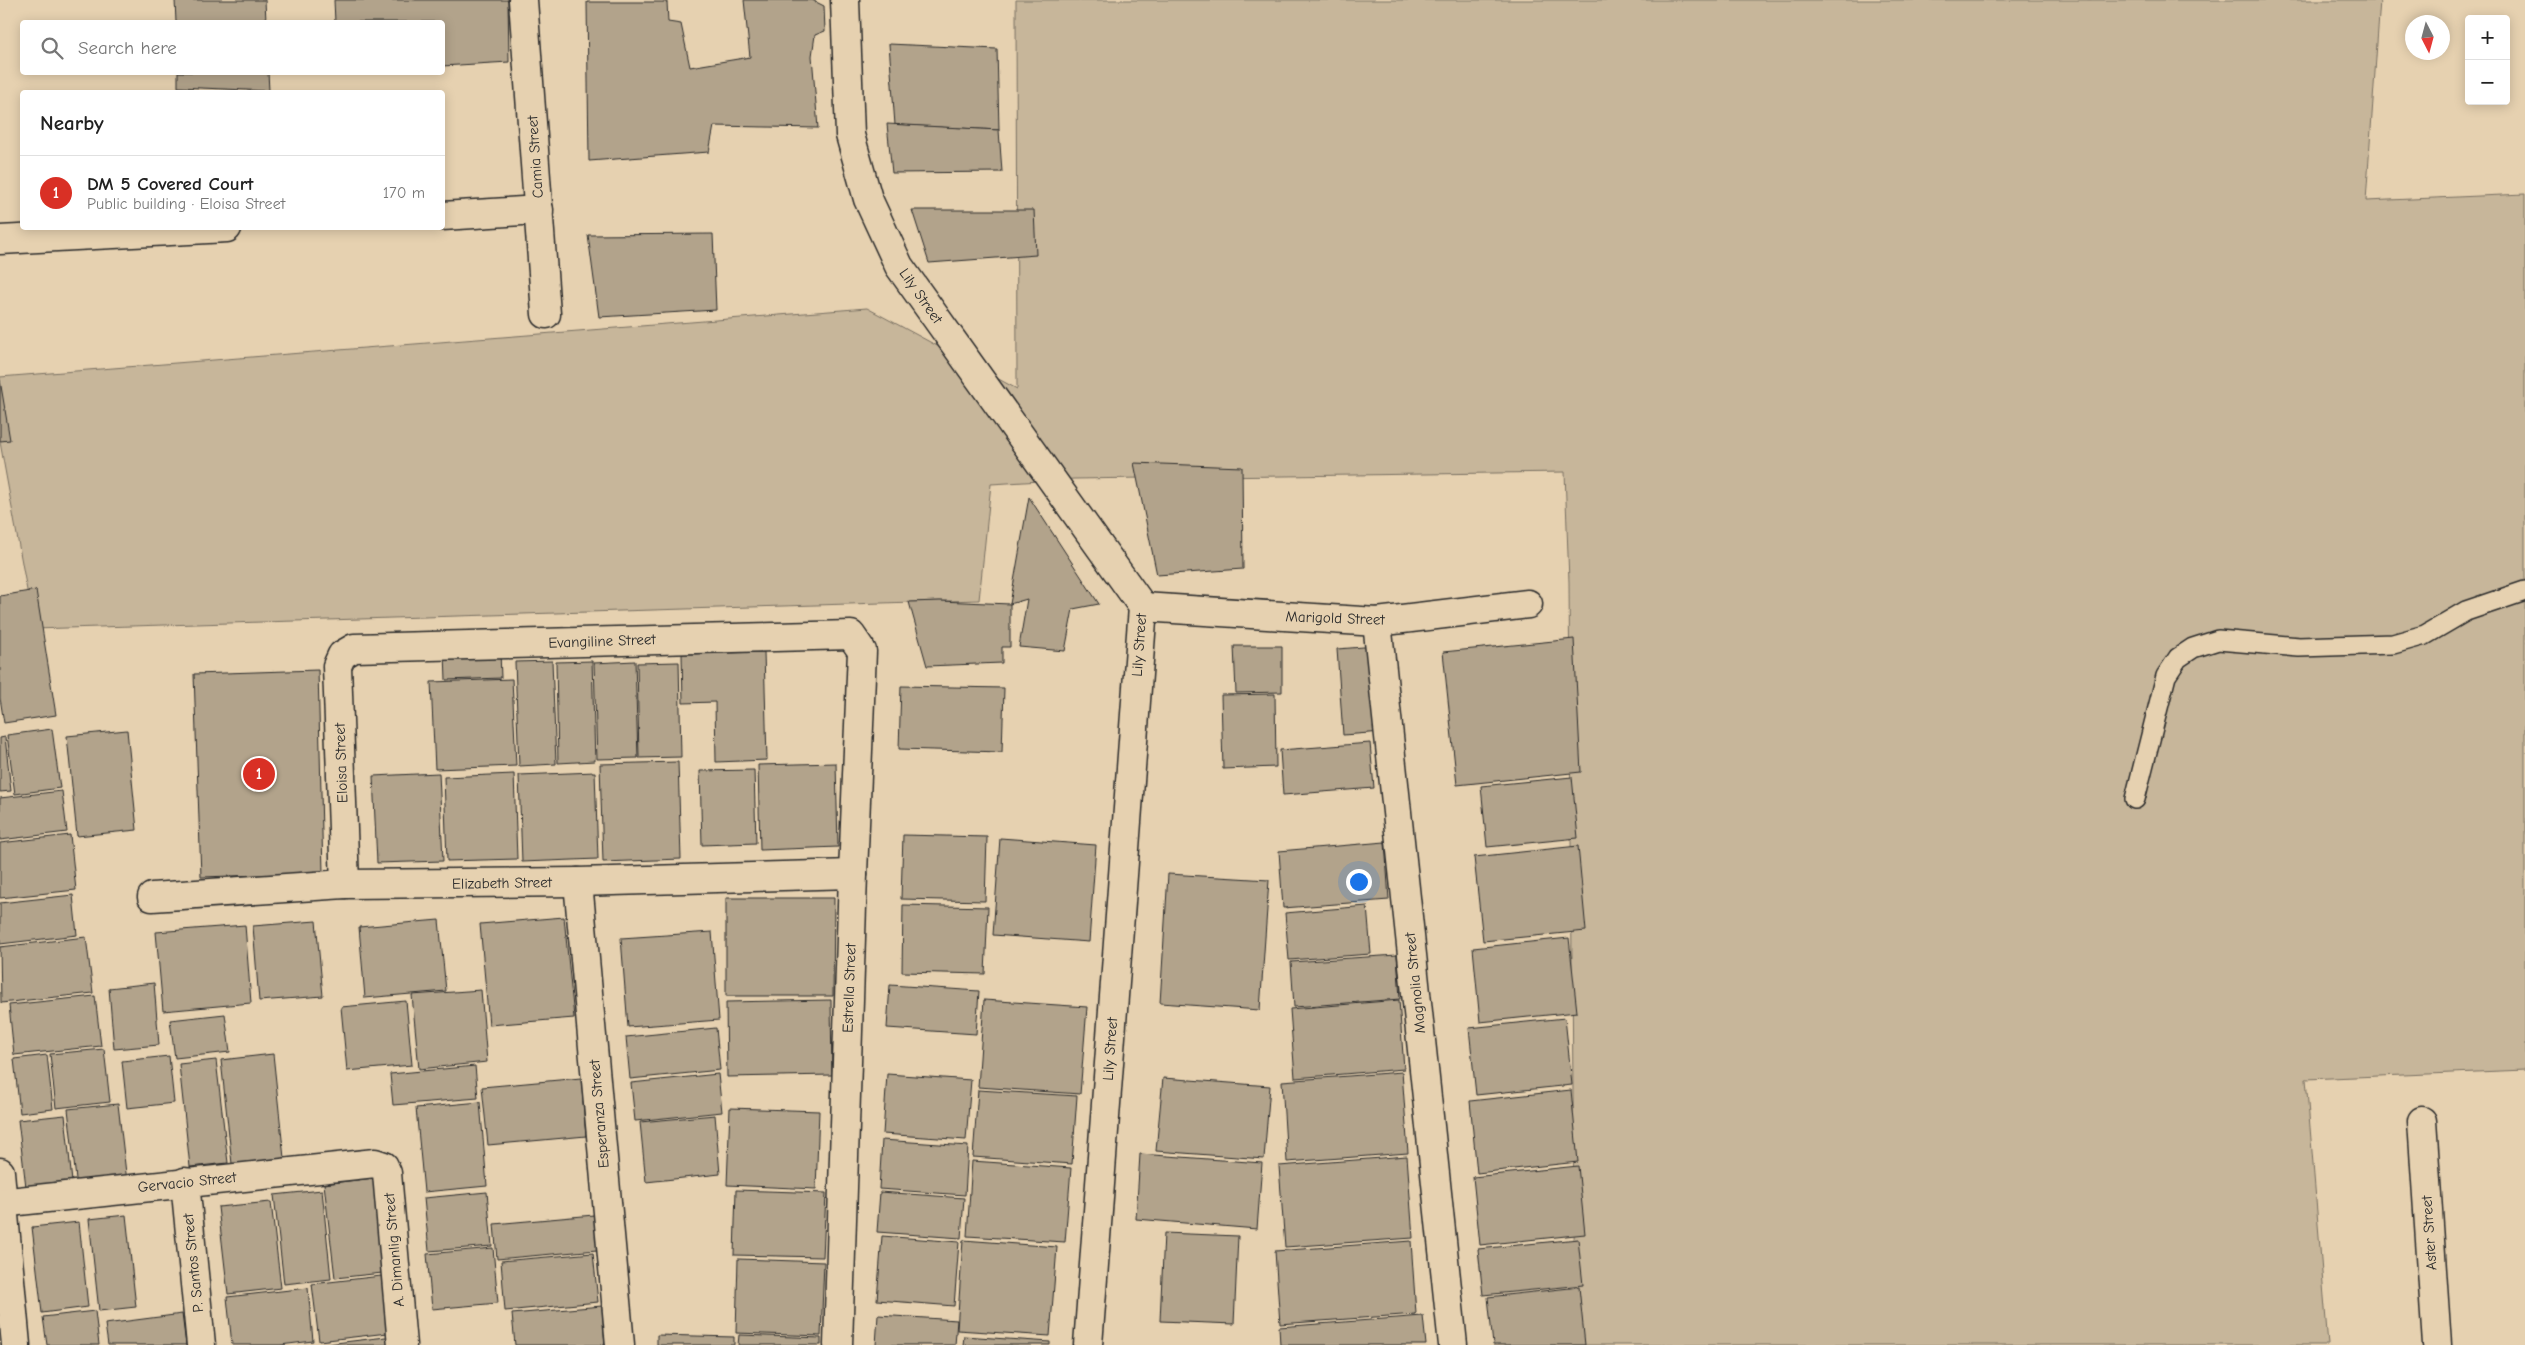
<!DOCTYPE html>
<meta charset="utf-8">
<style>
:root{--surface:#fff;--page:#f2f2f2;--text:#222;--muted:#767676;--line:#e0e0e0;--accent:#d93025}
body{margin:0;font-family:"Comic Neue",sans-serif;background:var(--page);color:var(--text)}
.controls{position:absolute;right:15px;top:15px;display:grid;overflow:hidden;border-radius:5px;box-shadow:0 2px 12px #0003}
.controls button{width:45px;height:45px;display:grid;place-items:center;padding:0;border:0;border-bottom:1px solid var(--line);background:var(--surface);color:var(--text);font:25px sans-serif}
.compass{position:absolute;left:2405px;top:15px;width:45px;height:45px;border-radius:50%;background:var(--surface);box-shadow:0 2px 12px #0003;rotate:174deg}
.you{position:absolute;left:1358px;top:881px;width:18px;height:18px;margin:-12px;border:4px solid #fff;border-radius:50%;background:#1a73e8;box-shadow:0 0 0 8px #1a73e833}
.badge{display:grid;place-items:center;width:32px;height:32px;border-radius:50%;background:var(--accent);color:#fff;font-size:16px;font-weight:700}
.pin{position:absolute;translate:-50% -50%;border:2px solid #fff;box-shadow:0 1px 5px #0006}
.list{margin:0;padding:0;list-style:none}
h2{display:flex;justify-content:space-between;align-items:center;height:65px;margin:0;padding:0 20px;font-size:21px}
h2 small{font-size:16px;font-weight:400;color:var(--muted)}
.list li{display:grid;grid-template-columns:32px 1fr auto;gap:15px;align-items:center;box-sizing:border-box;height:75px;padding:0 20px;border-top:1px solid var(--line)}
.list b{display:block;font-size:19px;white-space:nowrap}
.list p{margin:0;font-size:16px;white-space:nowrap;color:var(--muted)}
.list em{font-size:16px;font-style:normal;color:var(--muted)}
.icon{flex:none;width:28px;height:28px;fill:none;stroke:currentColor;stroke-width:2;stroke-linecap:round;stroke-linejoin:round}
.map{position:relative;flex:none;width:2525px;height:1345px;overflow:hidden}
.search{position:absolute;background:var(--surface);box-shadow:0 2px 12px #0003;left:20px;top:20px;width:425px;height:55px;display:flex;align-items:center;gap:12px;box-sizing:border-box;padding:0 18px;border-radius:5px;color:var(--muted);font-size:19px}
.panel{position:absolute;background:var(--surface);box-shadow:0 2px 12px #0003;left:20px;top:90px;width:425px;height:140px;border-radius:5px}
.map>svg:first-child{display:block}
</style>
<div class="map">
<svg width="2525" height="1345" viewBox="0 0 2525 1345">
<rect width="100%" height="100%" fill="#e6d1b0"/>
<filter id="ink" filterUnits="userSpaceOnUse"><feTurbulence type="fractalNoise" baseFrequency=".02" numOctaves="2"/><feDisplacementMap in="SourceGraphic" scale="10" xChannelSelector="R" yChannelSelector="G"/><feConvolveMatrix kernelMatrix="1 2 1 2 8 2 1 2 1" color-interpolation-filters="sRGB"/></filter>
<g filter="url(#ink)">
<path fill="#c7b69a" stroke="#797062" d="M1016,0H2380L2366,201L2525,194V1070L2306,1079L2328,1345H1575L1569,582L1565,472L1074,479L991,484L979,600L34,629L0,442V377L867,308L1017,389Z"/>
<g fill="#b2a38b" stroke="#2b2b2b">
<path d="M175,0H265L266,22H176Z"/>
<path d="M334,0H508L509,62L442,66V22H335Z"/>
<path d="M744,0H812L824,6L825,31L815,35L812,56L818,128L714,126L709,152L589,161L587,2H667L668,22L681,24L690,67L750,57Z"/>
<path d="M889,44L997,49L999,130L895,125Z"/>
<path d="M178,72H268L269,91L178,87Z"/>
<path d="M887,124L999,130L1002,172L892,173Z"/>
<path d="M912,210H1034L1036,255L929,263Z"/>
<path d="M713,234L716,310L599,317L588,235Z"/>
<path d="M0,380L10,440L0,441Z"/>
<path d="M1134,463L1242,467L1243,569L1157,575Z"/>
<path d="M1029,497L1099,604L1073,609L1065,651L1019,647L1027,599L1010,604Z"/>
<path d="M36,590L56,715L4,723L0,698V596Z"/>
<path d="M940,601L1010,604V647H1002V663L927,666L909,602Z"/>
<path d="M1574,639L1581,772L1457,785L1443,652Z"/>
<path d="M1234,646H1282V692L1236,693Z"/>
<path d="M1377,646L1383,732L1343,735L1337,649Z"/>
<path d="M500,651L501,678L446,680L445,653Z"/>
<path d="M764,652L767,760L716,762L715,702L683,703L682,654Z"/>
<path d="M552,661L556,764L519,766L515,662Z"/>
<path d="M592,661L595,761L558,763L556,662Z"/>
<path d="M635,661L638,758L597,759L594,663Z"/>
<path d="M679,662L681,757L639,758L637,663Z"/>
<path d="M318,670L323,873L201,877L194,674Z"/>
<path d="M512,679L516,766L435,769L431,682Z"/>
<path d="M901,686L1004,688L1002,752L899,749Z"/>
<path d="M1275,694L1276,767L1223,769L1221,695Z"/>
<path d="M52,729L60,788L15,794L7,735Z"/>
<path d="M127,730L137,830L77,836L67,736Z"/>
<path d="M5,737L11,791L0,792V738Z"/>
<path d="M1370,743L1374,788L1283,795L1280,750Z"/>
<path d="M678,762L681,859L603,862L600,764Z"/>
<path d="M836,763L838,847L760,850L758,765Z"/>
<path d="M754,770L756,843L702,845L700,771Z"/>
<path d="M595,772L598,859L522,862L519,775Z"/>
<path d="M439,773L443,861L377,863L373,776Z"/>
<path d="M514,774L517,859L447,861L444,777Z"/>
<path d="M1572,777L1578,838L1487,847L1481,786Z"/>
<path d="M62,791L67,832L0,840V798Z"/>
<path d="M70,835L76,890L0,898V843Z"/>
<path d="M903,835L987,837L985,901L901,899Z"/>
<path d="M1000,838L1096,845L1089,942L993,935Z"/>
<path d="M1385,842L1389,900L1283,908L1279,851Z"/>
<path d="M1578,846L1586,931L1483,941L1474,857Z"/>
<path d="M1168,874L1269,880L1260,1010L1160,1003Z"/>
<path d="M73,895L77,935L0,944V903Z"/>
<path d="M726,898H834L833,996H726Z"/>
<path d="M903,905L988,907L985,974L902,972Z"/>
<path d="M1367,906L1371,954L1289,960L1285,913Z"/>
<path d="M564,917L574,1018L489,1025L480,924Z"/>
<path d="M439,920L446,991L365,998L359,927Z"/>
<path d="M316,921L323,996L259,1001L253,926Z"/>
<path d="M245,925L251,1003L163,1011L156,932Z"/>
<path d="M712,932L719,1020L628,1027L621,938Z"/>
<path d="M86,937L93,993L1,1003L0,947Z"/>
<path d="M1569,938L1577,1012L1480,1022L1473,948Z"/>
<path d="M1397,955L1400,999L1294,1007L1291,962Z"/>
<path d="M154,983L159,1045L114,1049L109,988Z"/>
<path d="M890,985L979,991L976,1034L887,1028Z"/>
<path d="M481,990L487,1062L419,1069L412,995Z"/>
<path d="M95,996L101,1046L14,1055L9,1005Z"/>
<path d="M831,1000L832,1075L727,1077L726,1002Z"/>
<path d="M984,1000L1087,1007L1080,1094L978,1087Z"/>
<path d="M1399,1000L1404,1069L1295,1078L1290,1009Z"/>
<path d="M406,1001L412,1065L347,1071L341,1007Z"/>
<path d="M225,1014L230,1052L175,1058L170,1020Z"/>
<path d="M1565,1018L1572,1085L1476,1095L1469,1028Z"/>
<path d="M716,1028L720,1070L630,1079L626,1037Z"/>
<path d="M104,1049L110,1102L56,1108L50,1054Z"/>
<path d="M273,1054L284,1158L232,1164L221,1060Z"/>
<path d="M47,1055L53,1109L20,1113L14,1059Z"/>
<path d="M169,1056L174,1103L127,1108L122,1061Z"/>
<path d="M216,1060L228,1163L190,1167L179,1064Z"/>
<path d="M475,1066L478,1098L393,1105L390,1074Z"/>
<path d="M1402,1072L1408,1153L1287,1162L1282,1081Z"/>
<path d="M718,1074L722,1112L635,1121L631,1083Z"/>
<path d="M887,1074L971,1080L966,1140L883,1134Z"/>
<path d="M581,1078L586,1136L488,1145L482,1087Z"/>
<path d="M1163,1078L1270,1086L1264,1159L1156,1151Z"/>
<path d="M978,1090L1077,1096L1072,1164L973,1157Z"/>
<path d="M1571,1090L1578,1162L1477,1173L1470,1101Z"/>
<path d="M480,1102L487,1186L424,1192L416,1108Z"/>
<path d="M118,1104L127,1182L77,1188L68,1109Z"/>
<path d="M730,1108L819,1111L816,1189L727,1185Z"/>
<path d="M65,1115L72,1182L26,1187L18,1120Z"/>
<path d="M715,1115L720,1174L646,1182L640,1122Z"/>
<path d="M882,1140L968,1146L965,1195L879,1189Z"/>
<path d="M1140,1154L1262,1163L1257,1229L1136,1219Z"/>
<path d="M1407,1156L1413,1238L1285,1247L1279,1166Z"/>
<path d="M972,1161L1071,1168L1065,1242L967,1236Z"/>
<path d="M1578,1166L1585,1234L1480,1245L1473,1177Z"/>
<path d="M381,1177L392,1272L335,1278L324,1184Z"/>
<path d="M322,1190L331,1279L284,1284L274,1195Z"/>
<path d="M736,1190L826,1193L823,1257L734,1255Z"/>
<path d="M487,1192L492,1246L429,1251L424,1198Z"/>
<path d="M880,1192L964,1198L961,1238L877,1232Z"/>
<path d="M271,1202L281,1288L228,1294L218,1207Z"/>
<path d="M126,1215L136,1307L99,1311L89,1219Z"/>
<path d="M594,1215L597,1250L497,1259L494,1224Z"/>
<path d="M79,1222L88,1307L42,1313L32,1227Z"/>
<path d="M1164,1233L1238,1236L1234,1324L1160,1321Z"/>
<path d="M882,1236L959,1242L954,1306L877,1300Z"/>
<path d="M1578,1239L1583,1285L1483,1295L1478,1249Z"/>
<path d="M963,1240L1057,1247L1050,1336L957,1330Z"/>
<path d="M1411,1241L1416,1314L1280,1324L1275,1251Z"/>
<path d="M493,1248L498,1303L432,1309L427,1254Z"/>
<path d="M593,1253L598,1302L505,1311L501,1261Z"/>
<path d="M738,1259L824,1262L821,1336L736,1333Z"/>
<path d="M390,1275L396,1332L319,1341L312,1284Z"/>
<path d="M1579,1287L1585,1345H1493L1488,1297Z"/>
<path d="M308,1288L313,1341L280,1345H232L227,1297Z"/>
<path d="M602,1306L605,1345H515L512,1314Z"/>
<path d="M95,1311L99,1345H47L43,1317Z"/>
<path d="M182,1314L186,1345H108L105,1324Z"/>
<path d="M878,1315L957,1320L955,1345H876Z"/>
<path d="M1423,1316L1426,1345H1280L1279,1327Z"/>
<path d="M657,1335L734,1337V1345H657Z"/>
<path d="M739,1335L821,1338V1345H738Z"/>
<path d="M394,1336L395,1345H319Z"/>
<path d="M964,1336L1050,1342V1345H963Z"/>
</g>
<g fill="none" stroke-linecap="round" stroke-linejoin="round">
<g stroke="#2b2b2b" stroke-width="22">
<path id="service" d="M2135,799L2166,676L2178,658L2193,648L2218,640L2299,647L2393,644L2425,635L2466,611L2525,591"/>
</g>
<g stroke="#2b2b2b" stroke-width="31">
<g id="minor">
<path d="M523,0L546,314"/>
<path d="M845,0L850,135L868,199L899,266L1143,607L1088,1345"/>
<path d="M442,216L539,210"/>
<path d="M0,240L227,228"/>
<path d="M1143,607L1377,622L1528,604"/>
<path d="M1377,622L1453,1345"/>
<path d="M578,882L620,1345"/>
<path d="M345,884L337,666L342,655L354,648L851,635L862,651L853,874L838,1345"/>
<path d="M152,897L345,884L578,882L853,874"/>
<path d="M2422,1121L2437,1345"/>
<path d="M0,1172L16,1345"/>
<path d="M185,1182L201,1345"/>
<path d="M0,1203L375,1163L384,1166L387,1173L402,1345"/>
</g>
</g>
<use href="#service" stroke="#e6d1b0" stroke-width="19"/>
<use href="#minor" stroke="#e6d1b0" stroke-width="28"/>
</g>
</g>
<g text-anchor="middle" stroke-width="4.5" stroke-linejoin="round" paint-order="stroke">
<g font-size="15" fill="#2b2b2b" stroke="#e6d1b0">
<text transform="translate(535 157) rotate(-94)" y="5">Camia Street</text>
<text transform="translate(921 296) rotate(55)" y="5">Lily Street</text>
<text transform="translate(1335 618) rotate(2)" y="5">Marigold Street</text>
<text transform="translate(602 641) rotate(-2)" y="5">Evangiline Street</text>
<text transform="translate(1139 645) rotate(-86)" y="5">Lily Street</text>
<text transform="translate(341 763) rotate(-92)" y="5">Eloisa Street</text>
<text transform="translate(502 883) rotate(-1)" y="5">Elizabeth Street</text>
<text transform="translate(1415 983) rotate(-96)" y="5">Magnolia Street</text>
<text transform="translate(849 988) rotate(-88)" y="5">Estrella Street</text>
<text transform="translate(1110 1049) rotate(-86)" y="5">Lily Street</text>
<text transform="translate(599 1114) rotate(-95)" y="5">Esperanza Street</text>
<text transform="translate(187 1182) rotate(-6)" y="5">Gervacio Street</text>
<text transform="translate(2429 1233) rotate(-94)" y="5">Aster Street</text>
<text transform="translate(394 1250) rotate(-95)" y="5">A. Dimanlig Street</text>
<text transform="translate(193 1263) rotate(-96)" y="5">P. Santos Street</text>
</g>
</g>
</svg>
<div class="controls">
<button>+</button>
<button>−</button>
</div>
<svg class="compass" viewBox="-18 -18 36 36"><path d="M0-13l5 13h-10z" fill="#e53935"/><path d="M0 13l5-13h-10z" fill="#767676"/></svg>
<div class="you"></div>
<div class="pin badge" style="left:259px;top:774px">1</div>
<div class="search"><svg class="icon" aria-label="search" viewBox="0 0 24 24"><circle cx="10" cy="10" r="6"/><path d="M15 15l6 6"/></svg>Search here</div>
<section class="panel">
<h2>Nearby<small></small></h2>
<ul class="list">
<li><span class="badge">1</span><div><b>DM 5 Covered Court</b><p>Public building · Eloisa Street</p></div><em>170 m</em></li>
</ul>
</section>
</div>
